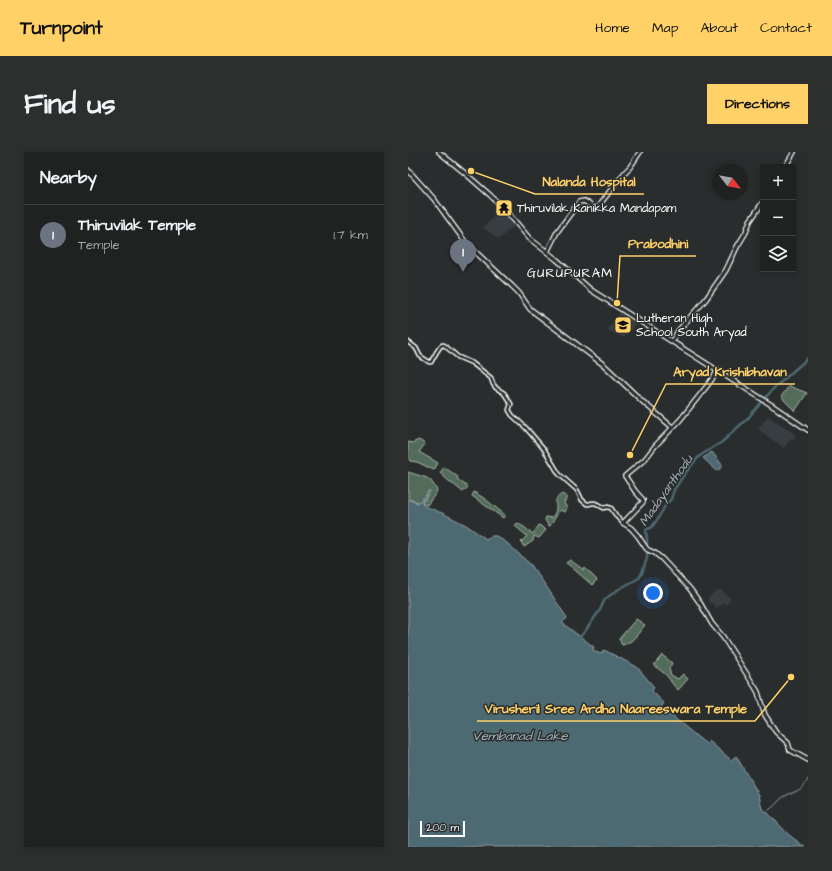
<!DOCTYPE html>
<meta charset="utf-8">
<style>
:root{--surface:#202222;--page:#2d2f2f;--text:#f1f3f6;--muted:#a2a4a5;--line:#3d3f40;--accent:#ffd166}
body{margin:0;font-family:"Architects Daughter",sans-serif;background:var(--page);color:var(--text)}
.controls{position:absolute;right:12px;top:12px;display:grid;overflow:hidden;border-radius:0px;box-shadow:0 2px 6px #0003}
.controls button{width:36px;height:36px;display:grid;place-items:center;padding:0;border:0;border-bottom:1px solid var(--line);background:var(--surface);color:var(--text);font:20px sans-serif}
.compass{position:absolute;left:304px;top:12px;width:36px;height:36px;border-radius:50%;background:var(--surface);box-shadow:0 2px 6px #0003;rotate:121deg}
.scale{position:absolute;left:12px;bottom:10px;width:45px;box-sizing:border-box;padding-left:4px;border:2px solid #fff;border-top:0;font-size:11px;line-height:14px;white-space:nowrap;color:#fff;-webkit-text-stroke:3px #2a2d2e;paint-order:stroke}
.you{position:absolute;left:245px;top:441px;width:14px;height:14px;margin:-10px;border:3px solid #fff;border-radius:50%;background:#1a73e8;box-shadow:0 0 0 6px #1a73e833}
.badge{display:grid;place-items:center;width:26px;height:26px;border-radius:50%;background:var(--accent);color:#fff;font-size:13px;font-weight:700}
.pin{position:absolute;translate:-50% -33px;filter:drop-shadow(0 1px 2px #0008)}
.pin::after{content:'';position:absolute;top:21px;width:14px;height:12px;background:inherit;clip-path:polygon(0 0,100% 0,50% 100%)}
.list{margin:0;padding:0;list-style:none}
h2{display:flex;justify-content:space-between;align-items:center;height:52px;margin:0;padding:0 16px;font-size:17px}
h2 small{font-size:13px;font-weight:400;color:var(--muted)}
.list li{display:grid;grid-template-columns:26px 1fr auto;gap:12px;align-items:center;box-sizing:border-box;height:60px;padding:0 16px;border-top:1px solid var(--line)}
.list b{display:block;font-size:15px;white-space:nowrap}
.list p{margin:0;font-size:13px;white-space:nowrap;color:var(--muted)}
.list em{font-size:13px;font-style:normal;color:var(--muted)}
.icon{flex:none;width:22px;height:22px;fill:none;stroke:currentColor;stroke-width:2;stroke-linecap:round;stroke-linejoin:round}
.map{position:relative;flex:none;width:400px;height:695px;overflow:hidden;border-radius:0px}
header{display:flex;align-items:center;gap:24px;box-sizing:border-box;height:56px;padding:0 20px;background:var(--accent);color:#111}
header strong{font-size:19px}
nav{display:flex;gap:22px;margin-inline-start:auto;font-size:14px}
.intro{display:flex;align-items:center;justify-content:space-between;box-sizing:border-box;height:96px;padding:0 24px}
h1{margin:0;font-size:28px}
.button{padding:10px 18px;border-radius:0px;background:var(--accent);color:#111;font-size:14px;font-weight:700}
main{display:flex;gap:24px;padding:0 24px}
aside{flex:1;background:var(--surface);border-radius:0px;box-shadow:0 2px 6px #0003}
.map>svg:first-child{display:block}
</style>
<header>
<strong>Turnpoint</strong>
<nav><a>Home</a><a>Map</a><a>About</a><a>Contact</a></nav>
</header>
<div class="intro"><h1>Find us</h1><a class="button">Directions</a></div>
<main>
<aside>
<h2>Nearby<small></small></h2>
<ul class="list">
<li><span class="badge" style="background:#6b7280">1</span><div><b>Thiruvilak Temple</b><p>Temple</p></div><em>1.7 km</em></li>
</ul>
</aside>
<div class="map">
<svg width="400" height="695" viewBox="0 0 400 695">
<rect width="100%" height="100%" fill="#2a2d2e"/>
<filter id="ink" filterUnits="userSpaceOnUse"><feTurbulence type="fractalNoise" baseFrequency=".025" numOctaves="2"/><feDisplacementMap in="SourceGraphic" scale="8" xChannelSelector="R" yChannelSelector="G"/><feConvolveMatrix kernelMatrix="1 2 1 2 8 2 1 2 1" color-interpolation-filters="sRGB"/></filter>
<g filter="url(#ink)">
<g fill="#393c42">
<path d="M94,56L108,72L91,87L75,76Z"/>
<path d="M214,158L230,169L216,186L199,178Z"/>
<path d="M360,264L388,283L384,288L383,287L376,296L350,277Z"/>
<path d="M313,438L323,447L318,453L315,450L309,456L299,448L306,440Z"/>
</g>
<g fill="#536c5a" stroke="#a9b6ac">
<path d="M381,234L399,241L387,259L373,245Z"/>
<path d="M11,288L17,292L11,300L30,311L26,318L9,310L2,309L0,305V290L4,291Z"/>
<path d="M36,315L50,325L49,327L60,335L55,340L45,332H44L32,321Z"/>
<path d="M0,320L19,326L23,329L29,338L28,341L19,353L0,347Z"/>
<path d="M66,340C77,346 87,355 97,363L95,366L64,344Z"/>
<path d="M154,342L159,345L156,351L159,356L157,360L152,358L142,374L140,373L137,368L138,365L144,366C145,363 148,360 148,357C148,348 146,348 154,342Z"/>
<path d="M109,371L116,375L125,382L131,373L138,378L131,386L126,384L125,389L116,395L113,390L119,384L107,374Z"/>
<path d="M162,408L176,418L177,416L189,428L184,433L161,413L158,411Z"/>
<path d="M228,467L237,473C230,481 225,491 214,493L211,487Z"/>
<path d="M254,503L264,511L261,517L263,523L270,527L275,522L280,527L270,538C265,534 263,529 259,524C255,520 251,517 246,514V513Z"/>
</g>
<g fill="#4d6972" stroke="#94a5aa">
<path d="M304,300L315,314L309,319L295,306Z"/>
<path d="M21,338L22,340L18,345L17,348H15L14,352L16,354L34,361L58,373L78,387L83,384H88L99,391L123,413L140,437L159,466L154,471L186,495L185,499L193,502L196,498L229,515L246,535L244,539L256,551L253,555L298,592L301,589L323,608L328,604L351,643L353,653L354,657L360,661L381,683L397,695H0V347L9,351L14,348V347L16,346Z"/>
</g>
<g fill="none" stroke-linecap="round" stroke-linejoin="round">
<path stroke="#94a5aa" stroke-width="1" d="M361,658C366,655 369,650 373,647C384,638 393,642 400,627"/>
<path stroke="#4d6972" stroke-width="2.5" d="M170,487L178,478L192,458L197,447L211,437L231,426L234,421L239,406V388L238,379L239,377L243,376L249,368L257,354L263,347L266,338L273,327L287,309L293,303L314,290L341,265L365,237L400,206"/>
<g stroke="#fff" stroke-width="5.5">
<path id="minor" d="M0,190L8,196L12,204L21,210H23C26,205 30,196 34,193H36L50,205L64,211L83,226L85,232L88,236L96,241L103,252L101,258L104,263L118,276L136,297L151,322L169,338L174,348L179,352H181C188,349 190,353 196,356L199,355L203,356L209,365L215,371"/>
</g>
<g stroke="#fff" stroke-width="6">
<g id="major">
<path d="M31,0L58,22L82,43L100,61L121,86L148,107L183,138L362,252L400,278"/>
<path d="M377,15L386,0"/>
<path d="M0,18L26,47L58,91L104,134L111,141L122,157L196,213L234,249L264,275"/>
<path d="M139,100L149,80L168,54L171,50L176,49L188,57L217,20L222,15L232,0"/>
<path d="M264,189L270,179L298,147L318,118L329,95L338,80L342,69L355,50"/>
<path d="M310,219L299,234L272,268L247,294L237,307L217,324L227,339L235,348V350L215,371L223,376L230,384L238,396L240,398L247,401L254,407L282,437L292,451L304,472L315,485L347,535L350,540L354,554L357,563L368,580L380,591L382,598L400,608"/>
</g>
</g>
<use href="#minor" stroke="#2a2d2e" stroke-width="2.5"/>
<use href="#major" stroke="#2a2d2e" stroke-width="3.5"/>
</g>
</g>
<defs>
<g id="temple-square" transform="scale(0.9)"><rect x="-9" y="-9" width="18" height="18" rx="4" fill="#ffd166" stroke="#2a2d2e"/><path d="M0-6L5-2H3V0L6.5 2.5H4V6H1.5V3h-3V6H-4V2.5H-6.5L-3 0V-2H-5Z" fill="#111"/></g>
<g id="school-square" transform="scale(0.9)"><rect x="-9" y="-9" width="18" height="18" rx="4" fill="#ffd166" stroke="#2a2d2e"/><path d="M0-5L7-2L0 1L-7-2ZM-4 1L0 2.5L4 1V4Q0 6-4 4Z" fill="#111"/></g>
</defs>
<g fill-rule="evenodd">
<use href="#temple-square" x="96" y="56"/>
<use href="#school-square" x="215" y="173"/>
</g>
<g text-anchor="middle" stroke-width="3" stroke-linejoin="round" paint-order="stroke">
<g font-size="12" fill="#fff" stroke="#2a2d2e" text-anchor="start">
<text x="109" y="60">Thiruvilak Kanikka Mandapam</text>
<text x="228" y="170">Lutheran High<tspan x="228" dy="14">School South Aryad</tspan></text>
</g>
<g font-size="13" letter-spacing="1" fill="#fff" stroke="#2a2d2e">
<text x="162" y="125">GURUPURAM</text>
</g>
<g font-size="13" font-style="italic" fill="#a6b4b8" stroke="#2a2d2e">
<text transform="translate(257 338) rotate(-55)" y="5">Madayanthodu</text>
<text x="112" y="588">Vembanad Lake</text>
</g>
</g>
<path fill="none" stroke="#ffd166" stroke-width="1.5" d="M63 19L127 42H236M209 151L212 104H288M222 303L258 232H387M383 525L347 569H69"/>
<g fill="#ffd166" stroke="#2a2d2e" stroke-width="1.5">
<circle cx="63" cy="19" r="4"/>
<circle cx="209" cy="151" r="4"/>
<circle cx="222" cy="303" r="4"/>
<circle cx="383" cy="525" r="4"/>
</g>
<g font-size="13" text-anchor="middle" font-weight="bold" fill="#ffd166" stroke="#2a2d2e" stroke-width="3" stroke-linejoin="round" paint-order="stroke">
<text x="181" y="34">Nalanda Hospital</text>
<text x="250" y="96">Prabodhini</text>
<text x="322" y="224">Aryad Krishibhavan</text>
<text x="208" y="561">Virusheril Sree Ardha Naareeswara Temple</text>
</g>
</svg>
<div class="controls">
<button>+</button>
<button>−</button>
<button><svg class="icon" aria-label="layers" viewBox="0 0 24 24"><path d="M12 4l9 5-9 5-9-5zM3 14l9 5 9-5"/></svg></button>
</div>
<svg class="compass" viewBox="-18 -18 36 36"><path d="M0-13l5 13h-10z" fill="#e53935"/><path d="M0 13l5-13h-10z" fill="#a2a4a5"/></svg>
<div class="scale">200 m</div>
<div class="you"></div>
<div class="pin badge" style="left:55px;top:120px;background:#6b7280">1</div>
</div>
</main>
